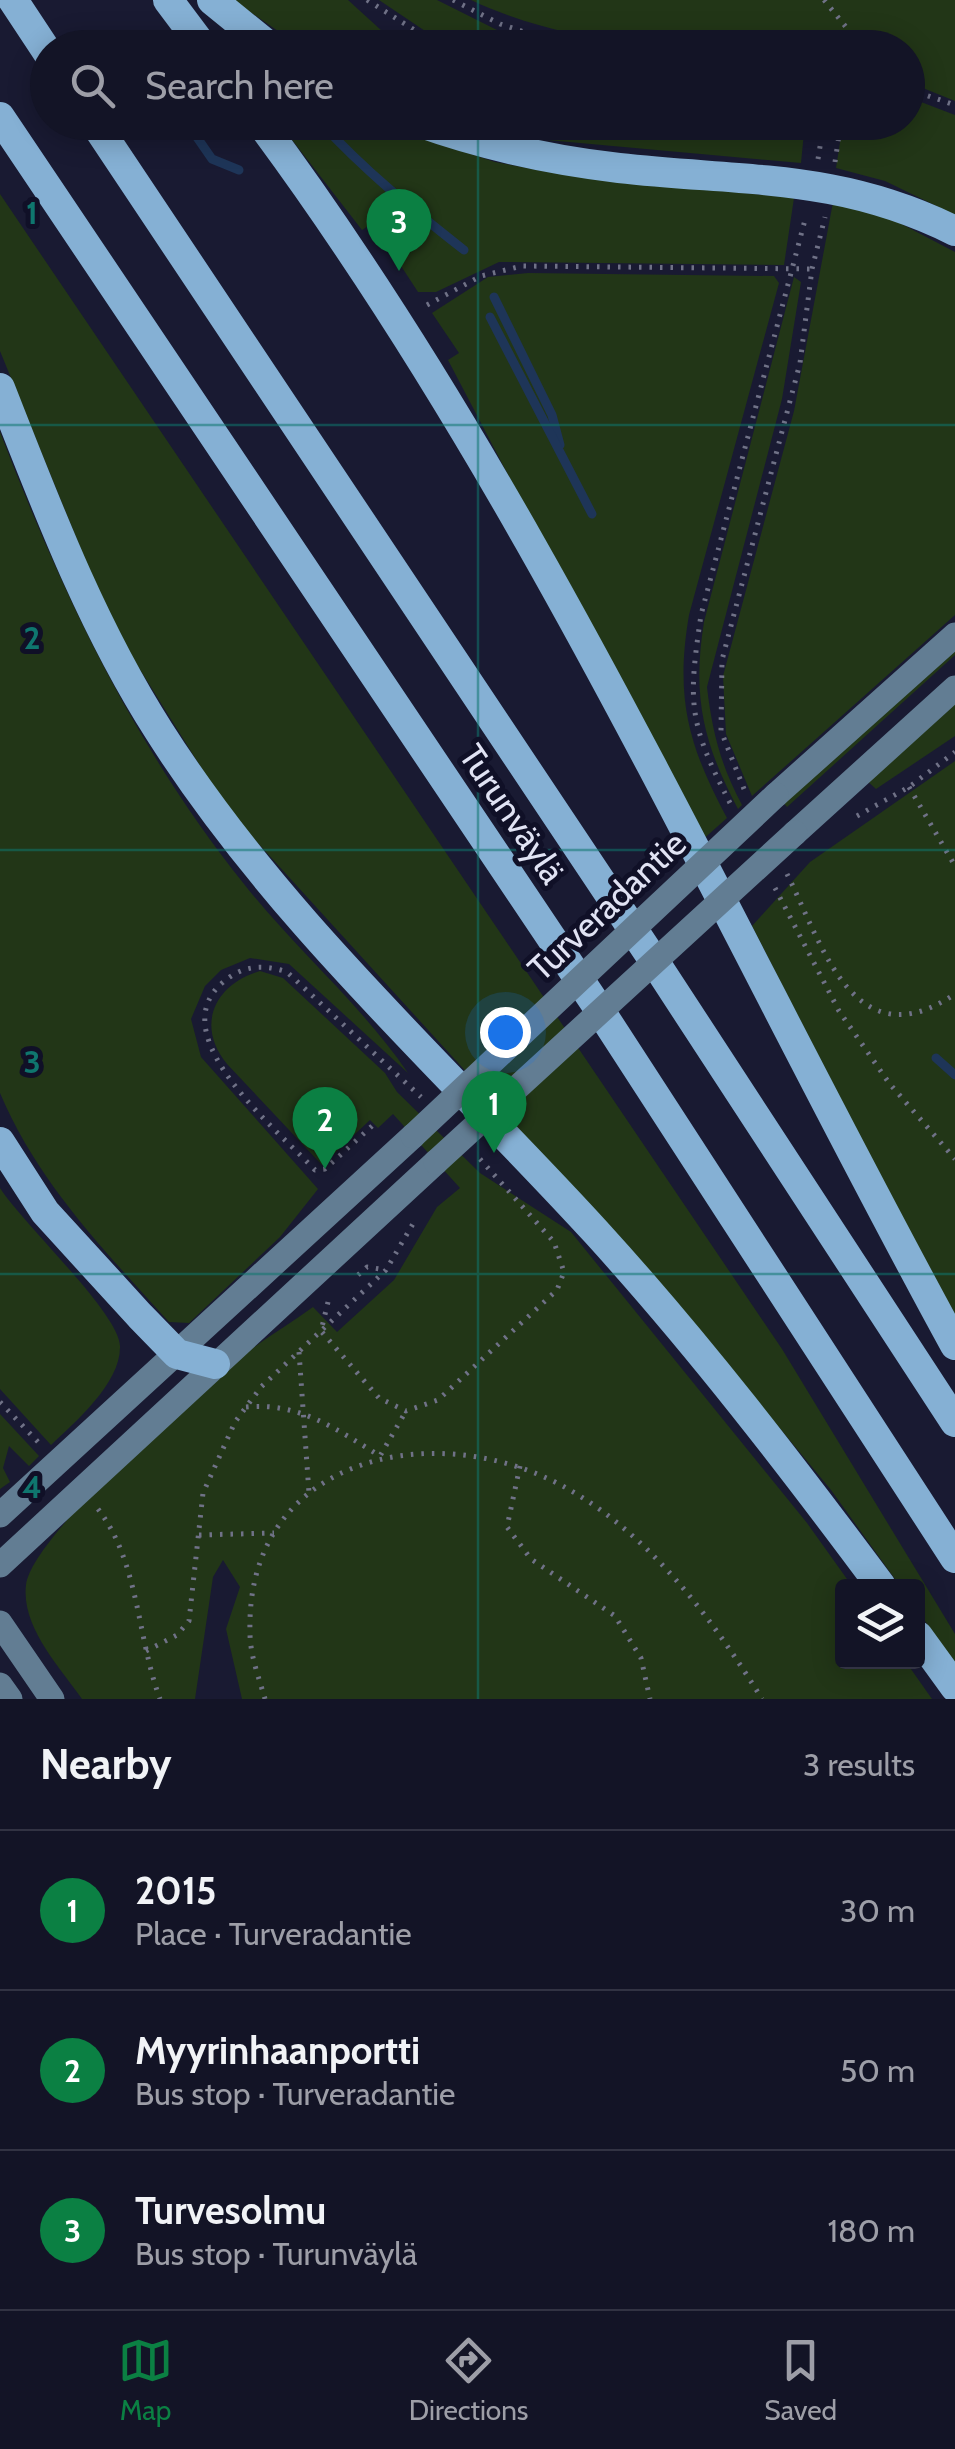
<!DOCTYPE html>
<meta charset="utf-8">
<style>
:root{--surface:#131426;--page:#202132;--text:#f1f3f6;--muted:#9d9ea7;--line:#323343;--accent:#0b8043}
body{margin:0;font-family:Cabin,sans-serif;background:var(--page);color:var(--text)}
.controls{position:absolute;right:30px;bottom:30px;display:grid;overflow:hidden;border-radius:10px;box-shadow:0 5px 25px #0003}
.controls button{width:90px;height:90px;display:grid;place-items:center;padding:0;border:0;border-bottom:2px solid var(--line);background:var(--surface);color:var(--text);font:50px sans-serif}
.you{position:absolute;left:505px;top:1032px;width:35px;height:35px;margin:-25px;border:8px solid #fff;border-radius:50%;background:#1a73e8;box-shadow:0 0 0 15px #1a73e833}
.badge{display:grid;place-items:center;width:65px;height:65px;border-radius:50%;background:var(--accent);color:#fff;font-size:32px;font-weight:700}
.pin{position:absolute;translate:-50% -82px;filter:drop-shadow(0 2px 5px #0008)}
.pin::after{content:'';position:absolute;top:52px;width:35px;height:30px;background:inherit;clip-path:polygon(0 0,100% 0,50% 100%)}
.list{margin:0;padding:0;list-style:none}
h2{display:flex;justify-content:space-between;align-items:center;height:130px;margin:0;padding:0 40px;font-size:42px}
h2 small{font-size:32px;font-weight:400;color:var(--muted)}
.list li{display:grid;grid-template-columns:65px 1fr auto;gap:30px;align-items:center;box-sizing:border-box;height:160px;padding:0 40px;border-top:2px solid var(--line)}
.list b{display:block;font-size:38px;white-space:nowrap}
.list p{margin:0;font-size:32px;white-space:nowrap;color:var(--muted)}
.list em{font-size:32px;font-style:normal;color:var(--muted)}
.icon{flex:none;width:55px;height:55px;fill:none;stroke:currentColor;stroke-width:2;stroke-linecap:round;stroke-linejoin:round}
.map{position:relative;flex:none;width:955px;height:1699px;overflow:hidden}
.search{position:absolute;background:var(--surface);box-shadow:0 5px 25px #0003;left:30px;right:30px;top:30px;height:110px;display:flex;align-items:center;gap:25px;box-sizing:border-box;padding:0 35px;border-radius:55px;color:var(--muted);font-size:38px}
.sheet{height:610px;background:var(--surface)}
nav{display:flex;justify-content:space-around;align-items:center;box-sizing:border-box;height:140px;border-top:2px solid var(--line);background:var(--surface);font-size:28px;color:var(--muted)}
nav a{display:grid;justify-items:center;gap:5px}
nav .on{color:var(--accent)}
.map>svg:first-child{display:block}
</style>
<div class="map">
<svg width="955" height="1699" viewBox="0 0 955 1699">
<rect width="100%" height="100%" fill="#191a32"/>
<g fill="#223617">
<path d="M233,0H348L382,31L418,47H301Z"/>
<path d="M379,0H437L515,39L555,47H460L434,37Z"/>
<path d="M471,0H955V101L908,82V48C763,48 605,63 471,0Z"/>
<path d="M908,97L955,115V215L885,181L836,168L843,123L908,122Z"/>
<path d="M805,122L801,163L536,139L468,123Z"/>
<path d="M279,123H377L495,162L554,173L794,198L784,265L499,262L436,292H418L373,223L362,230Z"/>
<path d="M0,194L782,1349L955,1634V1664L918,1611V1586H900L831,1490L672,1298L227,809L111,623L0,351Z"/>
<path d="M833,202L890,218L955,252V615L752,796L726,734L723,676L794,411Z"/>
<path d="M528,273L774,276L779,283L689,615C675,698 688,745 727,818L700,842L448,360L459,353L432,313L488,277Z"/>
<path d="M794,277L801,282L782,399L707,687C712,731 721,766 742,805L738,809C703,743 692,696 704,622Z"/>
<path d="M0,432C62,594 135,748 244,884C296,950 360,1003 408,1073L289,964L250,958L221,970L205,986L191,1019L201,1057L318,1189L280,1237L189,1323L169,1322C104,1250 38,1183 0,1093Z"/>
<path d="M955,643V655L787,807L782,801Z"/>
<path d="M955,696V736L876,789L864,778Z"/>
<path d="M955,761V1322L752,926L810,862Z"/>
<path d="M260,971L283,978L385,1073L397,1092L480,1173L571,1232L807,1523L852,1586H842V1662H906L932,1699H242L226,1629L240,1587L223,1560L213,1577L195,1699H82C60,1667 21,1627 26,1585C32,1537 184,1405 226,1369C252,1346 284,1328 313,1307L337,1332L394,1280L437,1207L460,1188L393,1114L378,1128L370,1120L322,1165L227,1064C195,1025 215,984 260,971Z"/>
<path d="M0,1188C23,1224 119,1313 120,1346C121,1383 75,1422 51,1445L0,1389Z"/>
<path d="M0,1414L39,1456L29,1466L9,1446L3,1468L10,1482L0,1489Z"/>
</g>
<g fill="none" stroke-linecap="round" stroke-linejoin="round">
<g stroke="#1e3558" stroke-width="9">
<path d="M320,122C364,170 413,210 464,250"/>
<path d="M194,133L212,159L239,170"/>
<path d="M494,297L552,415L560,445"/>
<path d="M490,317L592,514"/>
<path d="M936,1058L955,1075"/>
</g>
<g stroke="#707287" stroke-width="5" stroke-dasharray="2.5 8" stroke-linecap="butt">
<path d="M367,0L443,48"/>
<path d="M453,0L500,24L573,48"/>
<path d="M824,0L863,48"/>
<path d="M908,89L955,105"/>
<path d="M818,159L824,122"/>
<path d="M835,162L841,122"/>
<path d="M427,305L481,276L522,266L812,269"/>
<path d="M909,787L955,866"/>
<path d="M744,789L721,731L722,660L800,363L812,269L825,217"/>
<path d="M730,803C688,722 688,703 701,615L806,216"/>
<path d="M857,816L909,787L955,752"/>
<path d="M787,874C823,946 854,1062 955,994"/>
<path d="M775,888L839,1011L889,1083L955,1159"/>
<path d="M372,1126L325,1169L315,1170C279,1131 161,1037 222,983C242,965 263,964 287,972L421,1097"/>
<path d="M358,1275L367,1267L386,1270"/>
<path d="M328,1302L321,1331L379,1398L406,1411L438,1400L557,1290L564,1272L554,1242L480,1159"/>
<path d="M299,1352L309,1493"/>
<path d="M0,1402L39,1443"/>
<path d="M246,1407C299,1402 336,1429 380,1456L406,1411"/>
<path d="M520,1466L507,1527L531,1559L615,1616L641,1658L650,1699"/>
<path d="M98,1509C139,1562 137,1637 160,1699"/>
<path d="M199,1535L274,1533"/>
<path d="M146,1651L177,1635L189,1621L203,1493L235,1422L261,1387L386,1270L414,1222"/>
<path d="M265,1699C259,1678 250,1655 250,1633C245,1461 424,1417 555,1482C644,1527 710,1615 762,1699"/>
</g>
<g stroke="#627d93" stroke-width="25">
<path d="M776,795L955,635"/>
<path d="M795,833L955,688"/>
<path d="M0,1515L413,1136"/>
<path d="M0,1565L436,1162"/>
<path d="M0,1623L52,1699"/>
<path d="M0,1685L10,1699"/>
</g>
<g stroke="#85b0d4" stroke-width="30">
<path d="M13,0L48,53"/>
<path d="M168,0L204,48"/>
<path d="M212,0L271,48"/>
<path d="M0,117L595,1003L955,1558"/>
<path d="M94,122L658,967L955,1422"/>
<path d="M260,122C538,496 731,937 955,1345"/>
<path d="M418,122C485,146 550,160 619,168C743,182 839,173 955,231"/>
<path d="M0,388C46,505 91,625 159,731C279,920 446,1068 596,1232C698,1344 791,1465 881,1586"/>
<path d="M0,1142L45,1212L140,1316L177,1354L215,1364"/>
<path d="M918,1636L955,1687"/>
</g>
<g stroke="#627d93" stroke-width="25">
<path d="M413,1136L776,795"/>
<path d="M436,1162L795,833"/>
</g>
</g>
<path fill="none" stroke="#0f766e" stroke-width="2.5" stroke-opacity="0.55" d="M478,0V48M478,122V1699M0,425H955M0,850H955M0,1274H955"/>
<g text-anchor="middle" stroke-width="10" stroke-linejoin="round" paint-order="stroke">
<g font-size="35" fill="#e1e3f4" stroke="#101027">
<text transform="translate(512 814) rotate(56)" y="12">Turunväylä</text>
<text transform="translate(607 906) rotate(-43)" y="12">Turveradantie</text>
</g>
</g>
<g font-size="32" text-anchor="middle" font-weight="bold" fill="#0f766e" stroke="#101027" stroke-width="10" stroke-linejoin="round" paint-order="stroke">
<text x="32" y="224">1</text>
<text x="32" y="649">2</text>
<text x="32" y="1073">3</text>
<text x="32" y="1498">4</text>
</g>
</svg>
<div class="controls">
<button><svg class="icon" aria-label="layers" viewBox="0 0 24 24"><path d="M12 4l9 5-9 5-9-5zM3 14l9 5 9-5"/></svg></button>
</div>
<div class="you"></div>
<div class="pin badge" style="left:494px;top:1153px">1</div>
<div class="pin badge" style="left:325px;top:1169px">2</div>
<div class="pin badge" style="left:399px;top:271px">3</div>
<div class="search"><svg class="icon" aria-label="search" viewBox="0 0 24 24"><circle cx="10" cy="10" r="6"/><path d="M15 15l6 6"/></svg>Search here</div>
</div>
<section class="sheet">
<h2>Nearby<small>3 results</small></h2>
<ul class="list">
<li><span class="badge">1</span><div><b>2015</b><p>Place · Turveradantie</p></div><em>30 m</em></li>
<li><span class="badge">2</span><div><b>Myyrinhaanportti</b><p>Bus stop · Turveradantie</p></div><em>50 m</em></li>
<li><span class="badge">3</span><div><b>Turvesolmu</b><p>Bus stop · Turunväylä</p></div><em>180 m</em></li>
</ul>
</section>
<nav>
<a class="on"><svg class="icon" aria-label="map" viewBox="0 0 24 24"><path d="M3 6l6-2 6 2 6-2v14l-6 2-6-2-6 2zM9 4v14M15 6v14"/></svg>Map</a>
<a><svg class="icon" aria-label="directions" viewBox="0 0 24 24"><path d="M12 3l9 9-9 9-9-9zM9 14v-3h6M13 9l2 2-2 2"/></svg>Directions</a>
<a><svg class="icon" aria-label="saved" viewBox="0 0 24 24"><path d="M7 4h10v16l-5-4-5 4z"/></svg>Saved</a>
</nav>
